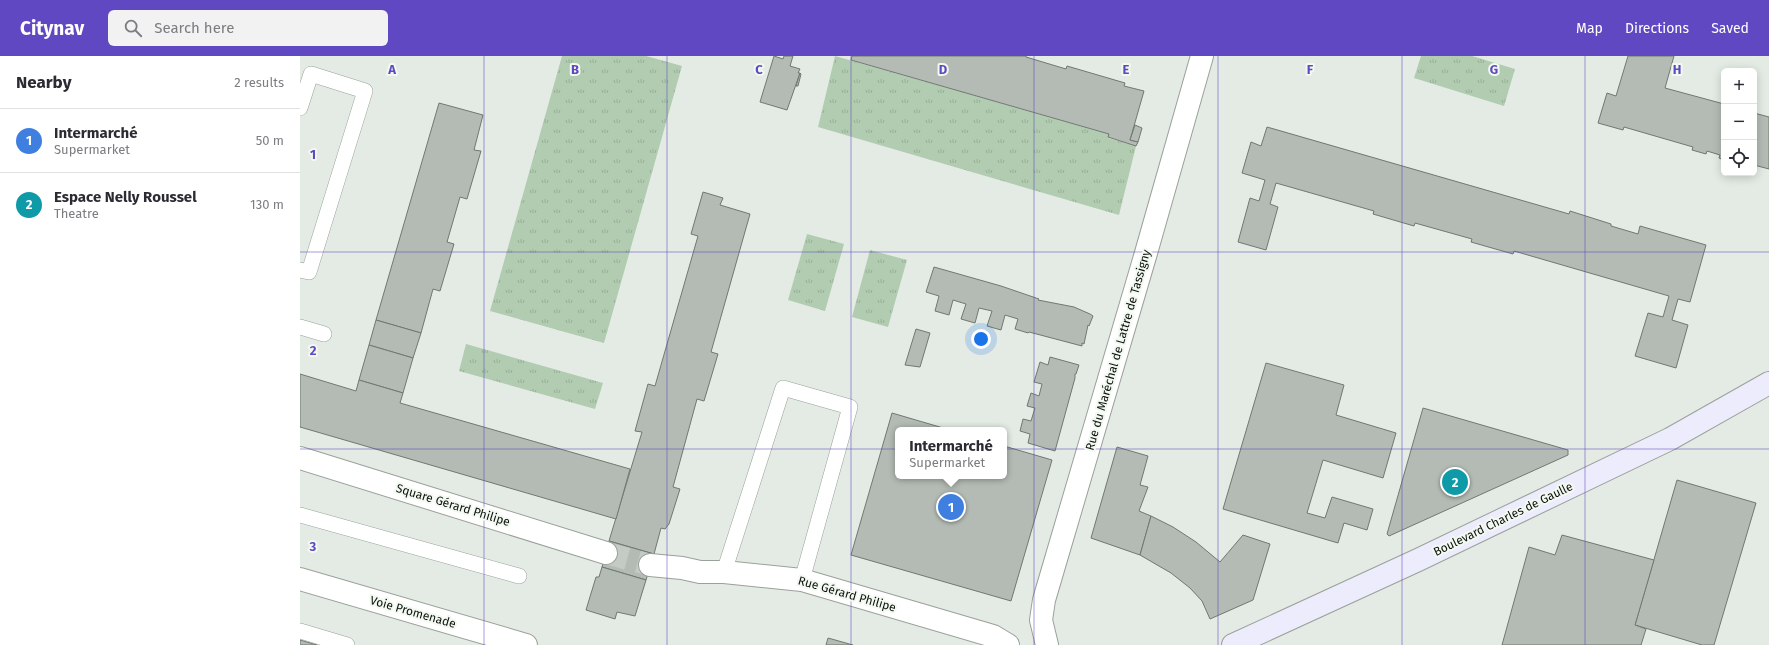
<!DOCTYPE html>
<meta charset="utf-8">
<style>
:root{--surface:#fff;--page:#f2f2f3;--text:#2b2b33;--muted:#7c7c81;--line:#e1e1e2;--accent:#5f48c1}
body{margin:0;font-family:"Fira Sans",sans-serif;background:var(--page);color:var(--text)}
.controls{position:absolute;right:12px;top:12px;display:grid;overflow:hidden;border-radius:6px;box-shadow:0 2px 10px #0003}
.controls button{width:36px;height:36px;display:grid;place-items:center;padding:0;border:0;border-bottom:1px solid var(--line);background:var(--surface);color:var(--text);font:20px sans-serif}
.you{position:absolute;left:681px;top:283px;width:14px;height:14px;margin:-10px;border:3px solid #fff;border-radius:50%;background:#1a73e8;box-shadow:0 0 0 6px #1a73e833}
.badge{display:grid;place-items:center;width:26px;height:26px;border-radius:50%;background:var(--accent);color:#fff;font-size:13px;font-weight:700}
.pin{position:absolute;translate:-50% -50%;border:2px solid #fff;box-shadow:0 1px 4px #0006}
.popup{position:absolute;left:595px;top:371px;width:112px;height:52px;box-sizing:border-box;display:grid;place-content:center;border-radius:6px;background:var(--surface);filter:drop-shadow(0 1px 3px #0005);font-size:13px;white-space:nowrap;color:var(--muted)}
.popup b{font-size:15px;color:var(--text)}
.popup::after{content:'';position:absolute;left:50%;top:100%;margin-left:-8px;border:8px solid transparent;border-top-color:var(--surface)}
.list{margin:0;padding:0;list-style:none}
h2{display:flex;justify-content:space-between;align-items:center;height:52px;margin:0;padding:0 16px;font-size:17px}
h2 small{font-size:13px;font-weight:400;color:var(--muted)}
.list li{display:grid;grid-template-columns:26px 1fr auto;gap:12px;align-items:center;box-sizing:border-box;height:64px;padding:0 16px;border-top:1px solid var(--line)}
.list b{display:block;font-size:15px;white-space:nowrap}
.list p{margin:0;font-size:13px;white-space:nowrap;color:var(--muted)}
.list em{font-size:13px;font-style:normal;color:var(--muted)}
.icon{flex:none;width:22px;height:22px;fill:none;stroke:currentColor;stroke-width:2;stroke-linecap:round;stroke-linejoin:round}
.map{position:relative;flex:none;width:1469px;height:589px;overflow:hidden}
header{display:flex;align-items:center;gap:24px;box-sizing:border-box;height:56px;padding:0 20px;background:var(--accent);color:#fff}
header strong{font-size:19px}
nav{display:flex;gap:22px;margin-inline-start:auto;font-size:14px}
.search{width:280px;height:36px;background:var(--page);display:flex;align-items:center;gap:10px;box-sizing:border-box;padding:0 14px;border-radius:6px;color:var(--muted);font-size:15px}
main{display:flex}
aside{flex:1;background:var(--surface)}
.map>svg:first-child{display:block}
</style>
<header>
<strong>Citynav</strong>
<div class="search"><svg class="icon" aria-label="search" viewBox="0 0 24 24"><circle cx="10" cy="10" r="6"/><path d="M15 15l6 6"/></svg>Search here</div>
<nav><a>Map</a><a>Directions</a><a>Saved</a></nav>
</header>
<main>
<aside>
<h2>Nearby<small>2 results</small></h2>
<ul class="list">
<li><span class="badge" style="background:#3f7fe0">1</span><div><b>Intermarché</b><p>Supermarket</p></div><em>50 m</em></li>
<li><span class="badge" style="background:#0f9aa8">2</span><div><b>Espace Nelly Roussel</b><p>Theatre</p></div><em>130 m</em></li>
</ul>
</aside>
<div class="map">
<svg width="1469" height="589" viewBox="0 0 1469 589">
<defs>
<pattern id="grass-tufts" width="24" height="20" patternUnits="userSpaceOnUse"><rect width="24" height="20" fill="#b1ccb0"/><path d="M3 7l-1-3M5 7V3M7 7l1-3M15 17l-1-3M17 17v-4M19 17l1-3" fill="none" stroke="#97ae96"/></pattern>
</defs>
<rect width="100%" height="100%" fill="#e4ebe4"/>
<g fill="url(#grass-tufts)">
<path d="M262,0H346L382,10L304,287L190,255Z"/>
<path d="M535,0L809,78L808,82L836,90L819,159L518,71Z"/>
<path d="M1121,0H1172L1215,13L1204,50L1114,22Z"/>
<path d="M507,178L544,188L525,255L488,244Z"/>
<path d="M570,194L607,204L588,271L552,261Z"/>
<path d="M166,288L303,327L295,353L159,315Z"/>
</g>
<g fill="#b4bbb4" stroke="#717871">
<path d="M474,0L483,3L484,0H493L490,10L500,13L498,17H500L487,54L460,46Z"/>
<path d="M552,0H726V1L766,13L767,10L825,27L824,30L844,35L830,84L838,86L836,90L808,81L809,78L551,4Z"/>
<path d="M1328,0H1374L1365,32L1424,48V104L1419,102L1420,99L1407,95L1406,98L1392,94L1393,91L1324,71L1323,74L1298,67L1307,37L1316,40Z"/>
<path d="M500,17L501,18L498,30H496Z"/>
<path d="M139,47L183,59L174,94L181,95L167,143L160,141L147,186L154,188L140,235L133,233L121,277L76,264Z"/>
<path d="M1454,57L1469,61V113L1454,109Z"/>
<path d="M835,69L842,72L838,86L830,84Z"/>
<path d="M967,71L1269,158L1270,155L1311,168V170L1338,178L1340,170L1406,189L1390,246L1378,243L1372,264L1388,269L1376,312L1335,300L1348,257L1363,261L1369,240L1214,195L1213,198L1171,186L1172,183L1115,167L1114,170L1073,158L1074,155L976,127L970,148L978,151L966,194L938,186L950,142L959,145L965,124L942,117L951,86L961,90Z"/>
<path d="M403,136L423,142L420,149L450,158L411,296L418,298L404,345L397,343L373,431L380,433L369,468L365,473L361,472L354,498L309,485L342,376L335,375L348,328L355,330L398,180L391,178Z"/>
<path d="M634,211L701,230L739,243L738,244L774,251L790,258L793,260L789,270L788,269L784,288L782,287V290L729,276L728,277L715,273L718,263L705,259L701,274L687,270L692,255L679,252L675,267L661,263L666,248L653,244L649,259L635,255L639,240L626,236Z"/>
<path d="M76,264L121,277L113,302L69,289Z"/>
<path d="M616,273L630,277L620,311L605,309Z"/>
<path d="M69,289L113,302L103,337L59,324Z"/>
<path d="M750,301L779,309L776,318H775V322L755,395L728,387L730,378L720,375L723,363L731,365L735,352L727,350L731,337L739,340L742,328L734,326L740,306L748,309Z"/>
<path d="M966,307L1044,329L1036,359L1096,377L1083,422L1023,404L1007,457L1025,462L1032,441L1073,453L1067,474L1044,467L1038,487L923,453Z"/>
<path d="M0,318L56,335L59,324L103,337L100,347L330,413L316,463L0,371Z"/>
<path d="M1123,352L1268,394V399L1089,480L1087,478Z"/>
<path d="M592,357L650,374H598V420H704V390L752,404L711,545L551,499Z"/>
<path d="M817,391L848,400L840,429L848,431L839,455L851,460L840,499L791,482Z"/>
<path d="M1377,424L1456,447L1414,589H1402L1335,569Z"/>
<path d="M851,460L873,471L896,486L920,506L943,479L970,488L953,544L910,563L902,545L890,532L871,517L840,499Z"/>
<path d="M1262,479L1354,504L1335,569L1346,573L1341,589H1202L1229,491L1255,499Z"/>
<path d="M309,485L354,498L346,524L302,511Z"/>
<path d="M302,511L346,524L335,560L317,556L315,563L286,554L296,521H299Z"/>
<path d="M528,582L553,589H526Z"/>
<path d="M0,584L17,589H0Z"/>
</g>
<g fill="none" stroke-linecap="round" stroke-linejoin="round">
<path stroke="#c4cac4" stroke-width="22" stroke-dasharray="22 11" stroke-linecap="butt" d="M306,497L350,509"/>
<g stroke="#9aa19a" stroke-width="16">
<g id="lane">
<path d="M0,52L11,18L65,35L9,216L0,214"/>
<path d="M0,271L24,278"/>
<path d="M0,459L219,520"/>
<path d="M424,516L483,332L550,351L502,524"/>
<path d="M0,575L47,589"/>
</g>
</g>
<g stroke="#9aa19a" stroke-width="24">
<g id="street">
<path d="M0,402L306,497"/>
<path d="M350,509L382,512L400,516H424L502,524L693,580L708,589"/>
<path d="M0,523L226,589"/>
<path d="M747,589L741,564L744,544L846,197L902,0"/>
</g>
</g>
<g stroke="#9aa19a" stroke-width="24">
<path id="secondary" d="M933,589L1118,504L1370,383L1469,327"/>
</g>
<use href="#lane" stroke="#fff" stroke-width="15"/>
<use href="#street" stroke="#fff" stroke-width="22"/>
<use href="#secondary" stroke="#edecfd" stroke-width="22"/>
</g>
<path fill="none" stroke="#5f48c1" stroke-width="1" stroke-opacity="0.55" d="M184,0V589M367,0V589M551,0V589M734,0V589M918,0V589M1102,0V589M1285,0V589M0,196H1469M0,393H1469"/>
<g text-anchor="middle" stroke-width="4" stroke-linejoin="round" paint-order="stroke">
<g font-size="12" fill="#0e100d" stroke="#f2f9f1">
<text transform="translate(818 294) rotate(-74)" y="4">Rue du Maréchal de Lattre de Tassigny</text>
<text transform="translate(153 449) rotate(17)" y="4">Square Gérard Philipe</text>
<text transform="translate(1203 463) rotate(-26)" y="4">Boulevard Charles de Gaulle</text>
<text transform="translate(547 538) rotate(16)" y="4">Rue Gérard Philipe</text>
<text transform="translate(113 556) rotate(16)" y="4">Voie Promenade</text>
</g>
</g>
<g font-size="13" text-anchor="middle" font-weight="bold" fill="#5f48c1" stroke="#f2f9f1" stroke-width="4" stroke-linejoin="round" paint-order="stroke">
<text x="92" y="18">A</text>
<text x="275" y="18">B</text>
<text x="459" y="18">C</text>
<text x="643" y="18">D</text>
<text x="826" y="18">E</text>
<text x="1010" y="18">F</text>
<text x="1194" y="18">G</text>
<text x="1377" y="18">H</text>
<text x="13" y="103">1</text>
<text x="13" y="299">2</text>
<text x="13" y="495">3</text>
</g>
</svg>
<div class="controls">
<button>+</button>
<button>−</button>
<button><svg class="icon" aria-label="locate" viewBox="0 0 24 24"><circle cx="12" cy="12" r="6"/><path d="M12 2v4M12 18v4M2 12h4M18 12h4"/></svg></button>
</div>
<div class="you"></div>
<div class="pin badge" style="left:651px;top:451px;background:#3f7fe0">1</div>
<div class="popup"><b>Intermarché</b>Supermarket</div>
<div class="pin badge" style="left:1155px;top:426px;background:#0f9aa8">2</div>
</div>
</main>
